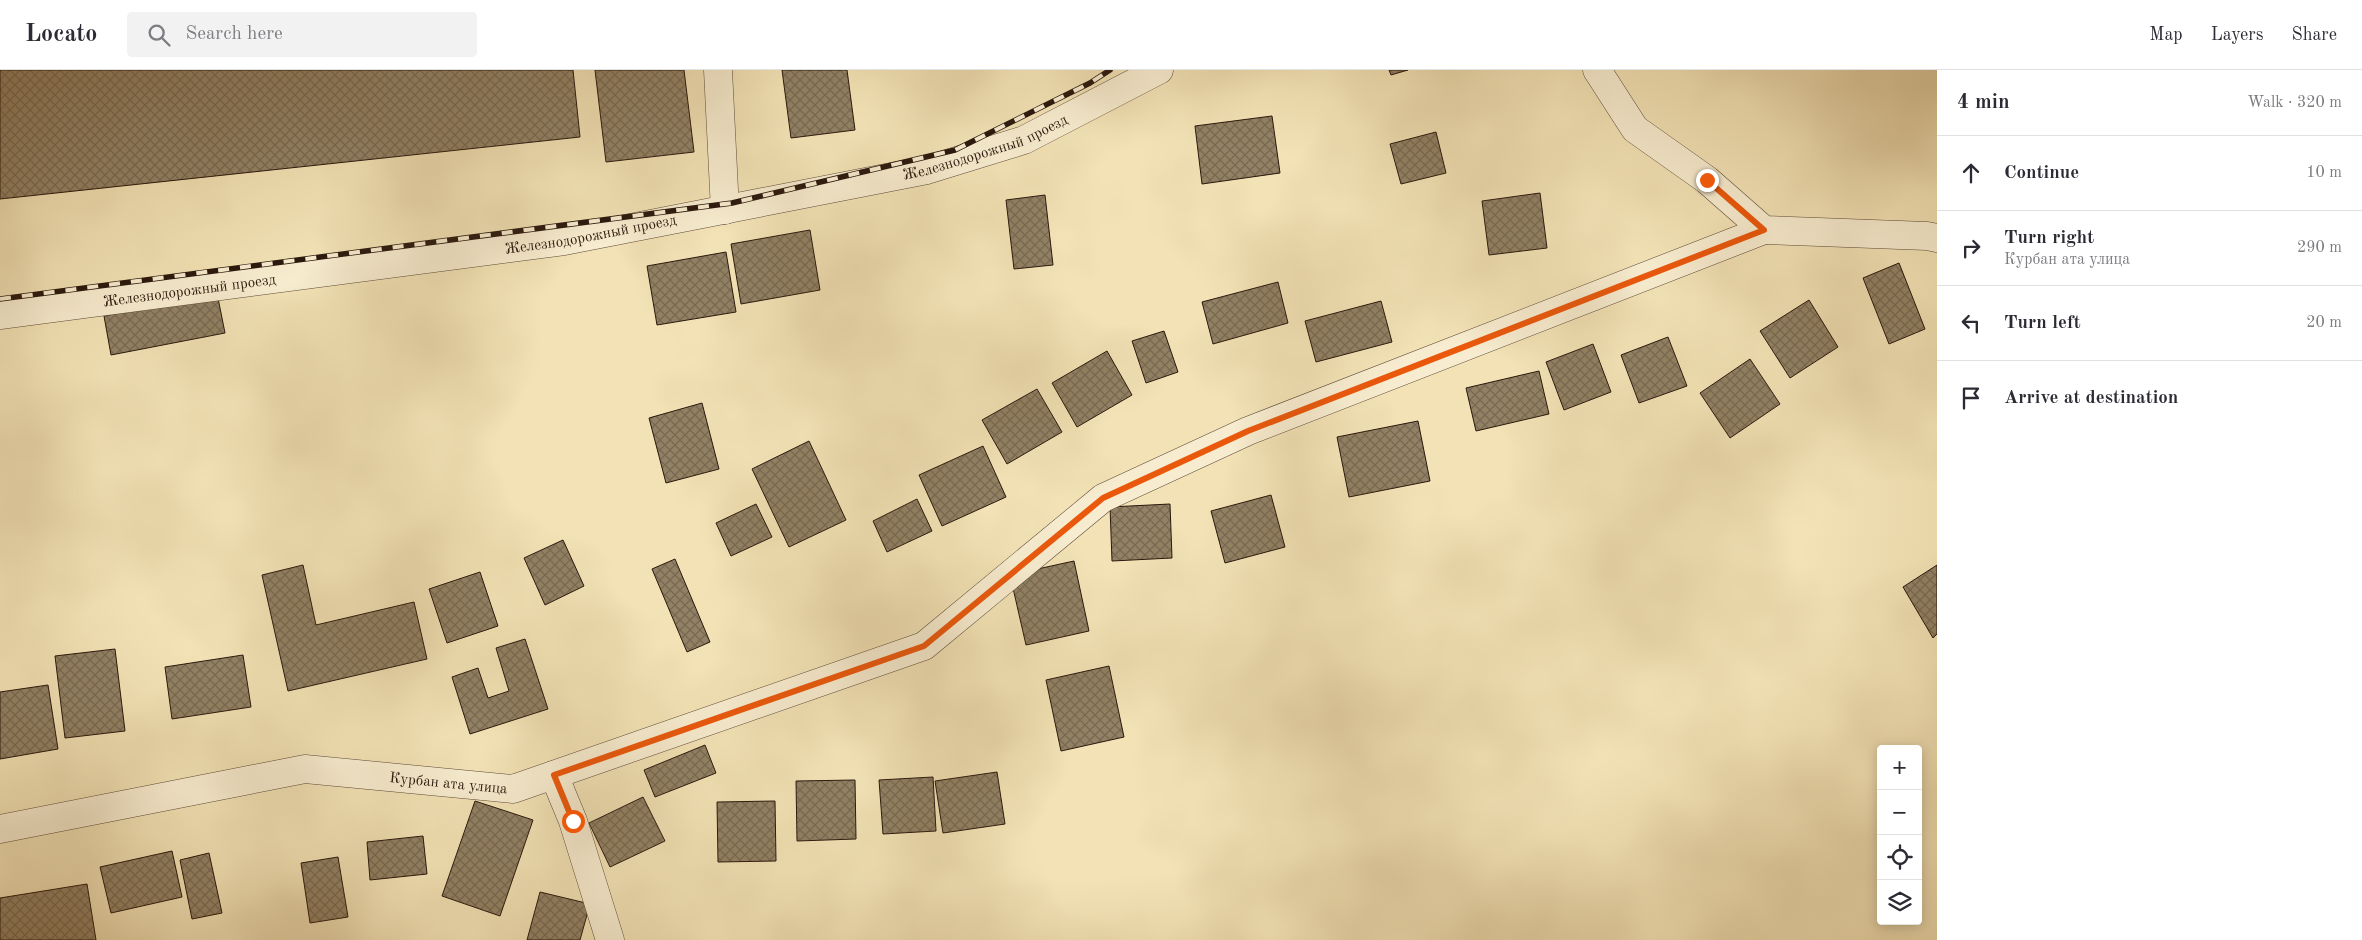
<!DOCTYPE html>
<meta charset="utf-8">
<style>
:root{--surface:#fff;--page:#f2f2f3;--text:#2b2b33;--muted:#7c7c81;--line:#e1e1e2}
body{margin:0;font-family:"Old Standard TT",serif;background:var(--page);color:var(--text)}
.controls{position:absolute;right:15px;bottom:15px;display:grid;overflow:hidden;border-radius:5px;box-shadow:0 2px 12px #0003}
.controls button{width:45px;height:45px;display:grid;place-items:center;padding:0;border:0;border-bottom:1px solid var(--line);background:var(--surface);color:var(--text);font:25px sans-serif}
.stop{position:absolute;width:15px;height:15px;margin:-11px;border:4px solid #ea580c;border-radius:50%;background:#fff}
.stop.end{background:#ea580c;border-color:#fff;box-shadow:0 1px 5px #0008}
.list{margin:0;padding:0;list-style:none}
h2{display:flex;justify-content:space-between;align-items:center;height:65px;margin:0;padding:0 20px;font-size:21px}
h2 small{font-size:16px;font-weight:400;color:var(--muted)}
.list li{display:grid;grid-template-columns:32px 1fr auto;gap:15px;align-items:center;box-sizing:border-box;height:75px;padding:0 20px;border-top:1px solid var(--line)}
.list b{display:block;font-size:19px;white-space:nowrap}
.list p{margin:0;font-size:16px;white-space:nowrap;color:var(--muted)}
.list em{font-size:16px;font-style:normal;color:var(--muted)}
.icon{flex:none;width:28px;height:28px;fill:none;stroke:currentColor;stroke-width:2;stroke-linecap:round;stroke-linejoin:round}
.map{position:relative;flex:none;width:1937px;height:870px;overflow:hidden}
header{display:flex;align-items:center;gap:30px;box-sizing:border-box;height:70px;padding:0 25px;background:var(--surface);border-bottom:1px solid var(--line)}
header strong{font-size:24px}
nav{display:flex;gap:28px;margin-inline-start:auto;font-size:18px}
.search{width:350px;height:45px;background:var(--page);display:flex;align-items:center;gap:12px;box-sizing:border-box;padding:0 18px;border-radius:5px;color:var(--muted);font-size:19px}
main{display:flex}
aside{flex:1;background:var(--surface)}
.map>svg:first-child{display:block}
</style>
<header>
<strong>Locato</strong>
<div class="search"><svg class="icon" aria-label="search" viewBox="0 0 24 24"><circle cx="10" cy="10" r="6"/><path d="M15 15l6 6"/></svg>Search here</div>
<nav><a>Map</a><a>Layers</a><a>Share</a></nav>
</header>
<main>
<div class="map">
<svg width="1937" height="870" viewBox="0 0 1937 870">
<defs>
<pattern id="building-cross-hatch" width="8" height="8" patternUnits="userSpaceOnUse" patternTransform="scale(1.25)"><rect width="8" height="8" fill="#928164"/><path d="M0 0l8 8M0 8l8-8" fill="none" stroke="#776951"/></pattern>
</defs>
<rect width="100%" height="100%" fill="#f2e2b5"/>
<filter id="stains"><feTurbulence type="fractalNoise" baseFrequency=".004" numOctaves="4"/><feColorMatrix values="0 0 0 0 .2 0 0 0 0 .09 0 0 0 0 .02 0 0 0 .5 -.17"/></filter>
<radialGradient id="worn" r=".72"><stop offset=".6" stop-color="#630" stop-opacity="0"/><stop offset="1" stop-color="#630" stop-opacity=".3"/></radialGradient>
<g fill="url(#building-cross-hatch)" stroke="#2b180d">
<path d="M0,0H573L580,67L0,129Z"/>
<path d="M595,0H684L694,82L606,92Z"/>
<path d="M782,0H847L855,60L791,68Z"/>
<path d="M1389,0H1408L1391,5Z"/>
<path d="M1272,46L1280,103L1202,114L1195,56Z"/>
<path d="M1436,62L1446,103L1401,114L1390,74Z"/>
<path d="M1540,123L1547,178L1489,185L1482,131Z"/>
<path d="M1045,125L1053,195L1014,199L1006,130Z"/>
<path d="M810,160L820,220L741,234L731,174Z"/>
<path d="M726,182L736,242L657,255L647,196Z"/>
<path d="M1899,193L1925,259L1889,274L1863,208Z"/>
<path d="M1278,212L1288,253L1213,274L1202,232Z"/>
<path d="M217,223L225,263L111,285L104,246Z"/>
<path d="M1809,230L1838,277L1790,308L1760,261Z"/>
<path d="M1381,231L1392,272L1316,292L1305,251Z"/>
<path d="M1164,261L1178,302L1146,313L1132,271Z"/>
<path d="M1668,267L1687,316L1639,333L1621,285Z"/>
<path d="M1593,274L1611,322L1564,340L1546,292Z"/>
<path d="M1107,281L1132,325L1077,357L1052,313Z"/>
<path d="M1750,289L1780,334L1730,368L1700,323Z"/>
<path d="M1539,301L1549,344L1476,361L1466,318Z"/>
<path d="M1037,319L1062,362L1007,394L982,350Z"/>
<path d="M702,333L719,399L666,413L649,348Z"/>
<path d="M1418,351L1430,411L1349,427L1337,367Z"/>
<path d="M809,371L846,450L789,477L752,399Z"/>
<path d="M983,376L1006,427L942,456L919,405Z"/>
<path d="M1271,425L1285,477L1225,493L1211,441Z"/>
<path d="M917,429L932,461L887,482L873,451Z"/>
<path d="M756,434L772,467L731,486L716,453Z"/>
<path d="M1170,434L1172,488L1112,491L1110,437Z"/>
<path d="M563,470L584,516L545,535L524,488Z"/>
<path d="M675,489L710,572L687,582L652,499Z"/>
<path d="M1074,491L1089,561L1026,575L1010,505Z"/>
<path d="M303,495L316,555L414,532L427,589L288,621L262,505Z"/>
<path d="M1937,495V564L1933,568L1903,517Z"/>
<path d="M480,502L498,556L447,573L429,519Z"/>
<path d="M525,569L548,639L470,664L452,607L478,598L488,628L509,621L496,578Z"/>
<path d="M115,579L125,661L65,668L55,586Z"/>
<path d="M243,585L251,637L172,649L165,597Z"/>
<path d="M1109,596L1124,667L1061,681L1046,610Z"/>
<path d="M48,615L58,679L0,689V622Z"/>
<path d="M705,675L716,703L655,727L644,700Z"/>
<path d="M997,702L1005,754L943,763L935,711Z"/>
<path d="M933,707L936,761L883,764L879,710Z"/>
<path d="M855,710L856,769L797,771L796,711Z"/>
<path d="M643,727L665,771L610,797L589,753Z"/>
<path d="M475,731L533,750L500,846L442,826Z"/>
<path d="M775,731L776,791L718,792L717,732Z"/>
<path d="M423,766L427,804L370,810L367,772Z"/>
<path d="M172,781L182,827L111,843L100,797Z"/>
<path d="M209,783L222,843L192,849L180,790Z"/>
<path d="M338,787L348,847L310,853L301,793Z"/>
<path d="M87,814L96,870H0V828Z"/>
<path d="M540,822L590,834L580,870H527Z"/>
</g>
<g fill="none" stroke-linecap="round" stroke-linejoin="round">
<g stroke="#5d4a37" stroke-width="29">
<g id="minor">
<path d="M718,0L725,140"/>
<path d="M1597,0L1635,59L1707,110L1764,160L1927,166L1937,168"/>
<path id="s1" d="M0,245L564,171L927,100L1024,70L1159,0"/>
<path d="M554,705L573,751L610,870"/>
<path id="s2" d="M0,759L305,699L513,719L924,576L1103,428L1248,361L1764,160"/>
</g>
</g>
<use href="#minor" stroke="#f7eccf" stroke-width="28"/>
<g stroke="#2b180d" stroke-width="5.5">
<path id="rail" d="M0,229L732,133L955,80L1090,13L1110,0"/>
</g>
<use href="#rail" stroke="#f7eccf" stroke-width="4" stroke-dasharray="11" stroke-linecap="butt"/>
</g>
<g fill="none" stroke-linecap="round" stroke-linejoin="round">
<path stroke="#ea580c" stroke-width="6" d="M573,751L554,705L924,576L1103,428L1248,361L1764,160L1707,110"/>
</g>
<g text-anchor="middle" stroke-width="4" stroke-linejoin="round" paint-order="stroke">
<g font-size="15" fill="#2b180d" stroke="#f7eccf">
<text dy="5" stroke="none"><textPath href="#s1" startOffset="1001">Железнодорожный проезд</textPath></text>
<text dy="5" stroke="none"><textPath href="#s1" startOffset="596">Железнодорожный проезд</textPath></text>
<text dy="5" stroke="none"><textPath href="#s1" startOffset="191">Железнодорожный проезд</textPath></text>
<text dy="5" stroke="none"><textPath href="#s2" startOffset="455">Курбан ата улица</textPath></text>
</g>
</g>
<rect width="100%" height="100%" filter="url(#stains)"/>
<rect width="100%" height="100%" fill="url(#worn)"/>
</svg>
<div class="controls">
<button>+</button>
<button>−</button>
<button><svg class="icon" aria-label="locate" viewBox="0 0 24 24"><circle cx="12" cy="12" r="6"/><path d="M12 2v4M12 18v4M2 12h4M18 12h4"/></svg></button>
<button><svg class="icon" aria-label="layers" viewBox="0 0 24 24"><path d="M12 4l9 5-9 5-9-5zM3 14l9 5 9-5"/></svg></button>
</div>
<div class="stop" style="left:573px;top:751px"></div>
<div class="stop end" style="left:1707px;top:110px"></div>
</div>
<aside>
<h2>4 min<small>Walk · 320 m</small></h2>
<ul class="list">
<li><svg class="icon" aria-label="ahead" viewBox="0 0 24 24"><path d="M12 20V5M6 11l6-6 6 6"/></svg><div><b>Continue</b></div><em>10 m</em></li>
<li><svg class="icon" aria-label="right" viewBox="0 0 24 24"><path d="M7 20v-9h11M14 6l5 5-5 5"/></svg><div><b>Turn right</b><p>Курбан ата улица</p></div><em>290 m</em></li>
<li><svg class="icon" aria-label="left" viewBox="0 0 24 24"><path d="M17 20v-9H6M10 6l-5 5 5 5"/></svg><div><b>Turn left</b></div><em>20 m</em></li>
<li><svg class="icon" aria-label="arrive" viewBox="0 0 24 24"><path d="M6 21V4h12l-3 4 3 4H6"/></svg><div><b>Arrive at destination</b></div></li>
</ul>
</aside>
</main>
